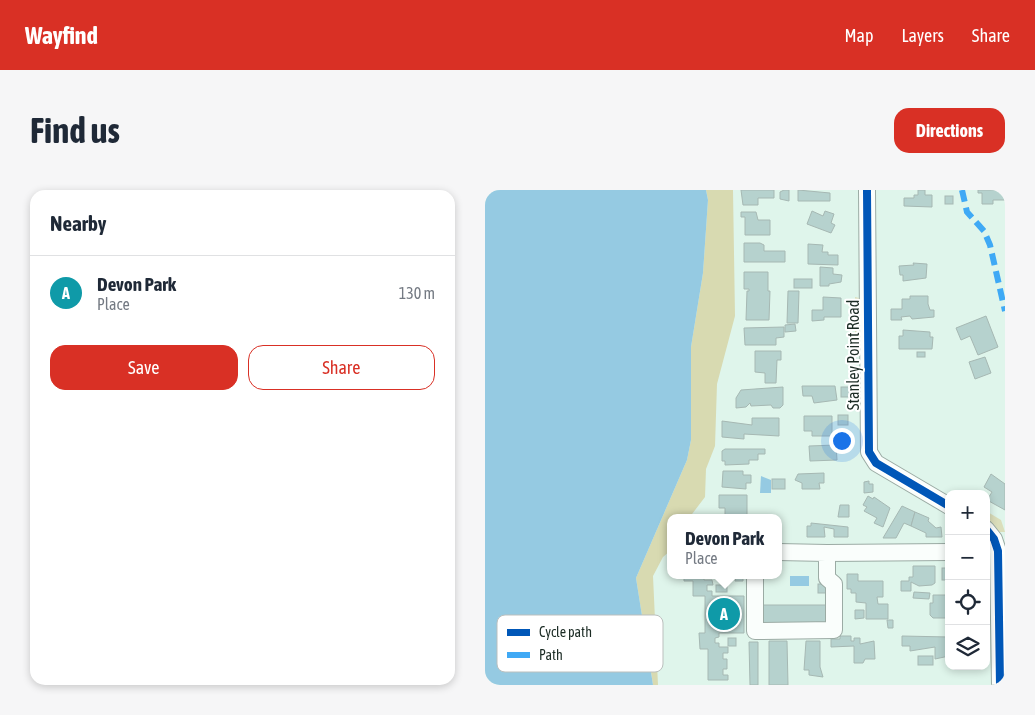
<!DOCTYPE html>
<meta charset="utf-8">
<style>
:root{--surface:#fff;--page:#f6f6f7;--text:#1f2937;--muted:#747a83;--line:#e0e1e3;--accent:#d93025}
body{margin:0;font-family:"Asap Condensed",sans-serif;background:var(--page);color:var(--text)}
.controls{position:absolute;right:15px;bottom:15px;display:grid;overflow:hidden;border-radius:10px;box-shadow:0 2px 8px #0003}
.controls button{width:45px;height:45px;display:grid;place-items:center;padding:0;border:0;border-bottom:1px solid var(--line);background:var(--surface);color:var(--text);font:25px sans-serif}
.you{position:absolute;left:356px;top:250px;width:18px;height:18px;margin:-12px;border:4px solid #fff;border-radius:50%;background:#1a73e8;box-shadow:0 0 0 8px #1a73e833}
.badge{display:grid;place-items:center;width:32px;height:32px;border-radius:50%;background:var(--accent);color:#fff;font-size:16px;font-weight:700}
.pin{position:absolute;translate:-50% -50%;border:2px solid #fff;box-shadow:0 1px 5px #0006}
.popup{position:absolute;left:182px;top:324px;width:115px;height:65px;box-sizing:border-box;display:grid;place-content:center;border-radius:10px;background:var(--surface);filter:drop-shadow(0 1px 4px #0005);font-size:16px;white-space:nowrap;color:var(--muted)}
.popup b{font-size:19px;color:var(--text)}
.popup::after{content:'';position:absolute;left:50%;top:100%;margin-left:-10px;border:10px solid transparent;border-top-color:var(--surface)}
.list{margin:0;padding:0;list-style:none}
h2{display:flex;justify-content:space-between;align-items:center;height:65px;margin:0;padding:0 20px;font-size:21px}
h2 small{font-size:16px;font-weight:400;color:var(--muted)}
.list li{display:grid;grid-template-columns:32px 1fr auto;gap:15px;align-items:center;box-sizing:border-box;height:75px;padding:0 20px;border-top:1px solid var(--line)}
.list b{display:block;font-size:19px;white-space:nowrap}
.list p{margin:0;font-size:16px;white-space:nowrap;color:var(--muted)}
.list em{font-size:16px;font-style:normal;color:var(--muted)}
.actions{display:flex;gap:10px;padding:15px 20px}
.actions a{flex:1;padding:11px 0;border:1px solid var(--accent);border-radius:15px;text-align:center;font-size:18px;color:var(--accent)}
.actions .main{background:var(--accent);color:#fff}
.icon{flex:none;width:28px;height:28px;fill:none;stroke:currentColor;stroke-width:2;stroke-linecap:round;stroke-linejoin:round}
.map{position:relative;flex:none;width:520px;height:495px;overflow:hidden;border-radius:15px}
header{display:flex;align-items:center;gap:30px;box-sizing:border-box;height:70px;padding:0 25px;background:var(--accent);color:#fff}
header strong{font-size:24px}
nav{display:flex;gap:28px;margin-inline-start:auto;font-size:18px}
.intro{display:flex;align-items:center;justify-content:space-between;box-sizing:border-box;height:120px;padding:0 30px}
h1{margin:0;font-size:35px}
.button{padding:12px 22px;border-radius:15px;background:var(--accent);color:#fff;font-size:18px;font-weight:700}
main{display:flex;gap:30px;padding:0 30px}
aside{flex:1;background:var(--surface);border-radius:15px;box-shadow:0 2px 8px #0003}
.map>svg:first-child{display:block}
</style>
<header>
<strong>Wayfind</strong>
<nav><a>Map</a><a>Layers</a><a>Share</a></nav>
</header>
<div class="intro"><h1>Find us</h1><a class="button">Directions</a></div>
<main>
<aside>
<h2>Nearby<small></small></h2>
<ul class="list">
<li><span class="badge" style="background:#0f9aa8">A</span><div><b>Devon Park</b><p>Place</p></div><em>130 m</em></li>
</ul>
<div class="actions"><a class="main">Save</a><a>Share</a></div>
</aside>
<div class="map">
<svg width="520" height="495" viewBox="0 0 520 495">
<rect width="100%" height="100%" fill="#dff5eb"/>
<g fill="#dbdebb">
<path d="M370,107L374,108V149H370Z"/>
<path d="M501,321L516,330L520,342H515L501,332Z"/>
</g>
<path fill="#d8dab1" d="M221,0H248L250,126L232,194L230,256L221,279L220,307L204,328H185V361L178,367L168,386L173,495H168L151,388L202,270L206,250V157L218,83L223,10Z"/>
<g fill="#95cae2">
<path d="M0,0H221L223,10L218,83L206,157V250L202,270L151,388L168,495H0Z"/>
<path d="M276,286L286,290V303H275Z"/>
<rect x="305" y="386" width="19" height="10"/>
</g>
<g fill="#b6d2ce" stroke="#a6b8b3">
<path d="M256,0H289V8H273V15H258Z"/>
<path d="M299,0H304V11L295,9V2Z"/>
<path d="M313,0L345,3V11H313Z"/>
<path d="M433,0H440V5H447V17L419,16V8H429V5H433Z"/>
<path d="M493,0H520V10H508V14H497V3H493Z"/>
<rect x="460" y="6" width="8" height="8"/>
<path d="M327,21L338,26L340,21L349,24L346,33L350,35L346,43L322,34Z"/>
<path d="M256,22H271L273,30H285V45H260V27H256Z"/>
<path d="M259,53H275L279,55V61H300V72H259Z"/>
<path d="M323,54L338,55L337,62H343V65H353V75L323,74Z"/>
<path d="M428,73L442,74L441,88L418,91V85H415L414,76L429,75Z"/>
<path d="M335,77L348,78V84L357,85L356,92L344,94V96H335Z"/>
<path d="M259,82H283V101H285L284,130H261L262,101H264V99H259Z"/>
<rect x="309" y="89" width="18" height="9"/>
<path d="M303,101H314L313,133H302Z"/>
<path d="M425,106H443V114L445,120H449V127L427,129L425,126L416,127L417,130H406V119H417V109H425Z"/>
<path d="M338,107L356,108V127H339V130L327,131V120H338Z"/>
<path d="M501,126L513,157L493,165L485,146L476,150L471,138Z"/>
<path d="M310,134L311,141L300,142V135Z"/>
<path d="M299,137V147L291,148V155H260L259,138Z"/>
<path d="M418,140L445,142V147H448L447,159H414V146H418Z"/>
<path d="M270,161H296V170H292L291,193H280V183L270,182Z"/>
<rect x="432" y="162" width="8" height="5"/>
<path d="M500,167L506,183L490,189L484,172Z"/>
<path d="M317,196H350L352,210L329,213L327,206H318Z"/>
<path d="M298,197V215L295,218H288L286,215L266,216L265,213L261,217L251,218V208L256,200Z"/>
<rect x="356" y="197" width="10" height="10"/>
<rect x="353" y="225" width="10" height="10"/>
<path d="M319,226H347V246H327V241H319Z"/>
<path d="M267,228H294V246L259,244V249L237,247V231L267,235Z"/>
<path d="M351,255L352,270L325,271L324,256Z"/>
<path d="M240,259H280V264H273V270H264V274L240,275V271H237V261Z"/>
<path d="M238,281H258V285H266V293H261V299L237,297Z"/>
<path d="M339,283V293H334L335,299H317V293L310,290L313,284Z"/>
<path d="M506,284L520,294V320L502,310L507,302L499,297Z"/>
<rect x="287" y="289" width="13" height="10"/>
<path d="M384,291V294H388V302L379,303V292Z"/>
<path d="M234,305H262V326H240V318H234Z"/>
<path d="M383,306L388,309L389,307L405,318L398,337L389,333L392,328L379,321L382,317L378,315Z"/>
<path d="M355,315H364V327H353Z"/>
<path d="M417,316L430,322L426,336L419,333L411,348H398Z"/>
<path d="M430,322L444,328L443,331L451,338L456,337L457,347H441V343L426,336Z"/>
<path d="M326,333L363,337V347H349V339L339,337L340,347H322V336H326Z"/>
<path d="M428,376H450V393L447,395L434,396L426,392V401H416V391H424V387H428Z"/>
<rect x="457" y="378" width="7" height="12"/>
<path d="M362,384H373V391H398V407H392L393,414H403V429H381V413L371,412V403H366V399H362Z"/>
<path d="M199,385H219V390H227L228,395H222V401H227V406H259V443H234V447L230,448V453H234V457H243V463H238V469H242V479H238V485H243V490H223V459H215L214,443H220V406H208V391H199Z"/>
<path d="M251,385H258V391H250Z"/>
<rect x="333" y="394" width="11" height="9"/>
<rect x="231" y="395" width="11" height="7"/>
<path d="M429,402L445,403L444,409L428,408Z"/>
<path d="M448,405H464V428H448L445,425V413H448Z"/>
<path d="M277,415H343L342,433H277Z"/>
<path d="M370,420H379V428L370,429Z"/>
<path d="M402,430H408V438H403Z"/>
<path d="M355,446H366V451H369V448H375V454L389,451L390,469H380L378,473H369V456L346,457V449H355Z"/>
<path d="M417,446L464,447V466L450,469V457L425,461V456H417Z"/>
<rect x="243" y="448" width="8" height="8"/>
<path d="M284,451H302L303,495H284Z"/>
<path d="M321,451H335V477L338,487L324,485V480H319Z"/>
<path d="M264,452H273V495H265Z"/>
<rect x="433" y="466" width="15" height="9"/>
</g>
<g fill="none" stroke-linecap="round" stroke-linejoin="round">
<g stroke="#9baba4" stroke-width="18">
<g id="minor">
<path d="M382,0L384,262L391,273L464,316"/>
<path d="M501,339L509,349L513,361L515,495"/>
<path d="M342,363L464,362"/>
<path d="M270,385V441L349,440V394L342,388V363L293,362"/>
</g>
</g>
<use href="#minor" stroke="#fafefc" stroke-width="16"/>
<path stroke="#3fa9f5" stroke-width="6" stroke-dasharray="12 6" stroke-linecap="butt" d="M477,0L482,22L499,41L505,55L520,121"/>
<g stroke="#fff" stroke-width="11">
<g id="cycleway">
<path d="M382,0L384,262L391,273L464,316"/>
<path d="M501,339L509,349L513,361L515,495"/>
</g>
</g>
<use href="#cycleway" stroke="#0057b8" stroke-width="8"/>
</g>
<g text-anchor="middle" stroke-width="4" stroke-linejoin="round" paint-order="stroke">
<g font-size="16" fill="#1b2b24" stroke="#fff">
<text transform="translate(368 165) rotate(-90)" y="6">Stanley Point Road</text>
</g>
</g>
<rect x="12" y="425" width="166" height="57" rx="8" fill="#fff" stroke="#bbbfbd" stroke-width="1"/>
<rect x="22" y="439" width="23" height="7" fill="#0057b8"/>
<rect x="22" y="462" width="23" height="6" fill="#3fa9f5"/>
<g font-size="14" fill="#1b2b24">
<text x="54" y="447">Cycle path</text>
<text x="54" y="470">Path</text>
</g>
</svg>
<div class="controls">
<button>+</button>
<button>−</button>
<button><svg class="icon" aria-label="locate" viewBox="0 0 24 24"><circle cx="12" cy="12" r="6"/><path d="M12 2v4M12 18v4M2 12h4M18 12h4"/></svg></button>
<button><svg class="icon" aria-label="layers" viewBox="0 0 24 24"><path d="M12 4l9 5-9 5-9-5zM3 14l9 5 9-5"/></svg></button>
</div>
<div class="you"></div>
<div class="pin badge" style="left:239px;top:424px;background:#0f9aa8">A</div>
<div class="popup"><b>Devon Park</b>Place</div>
</div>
</main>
